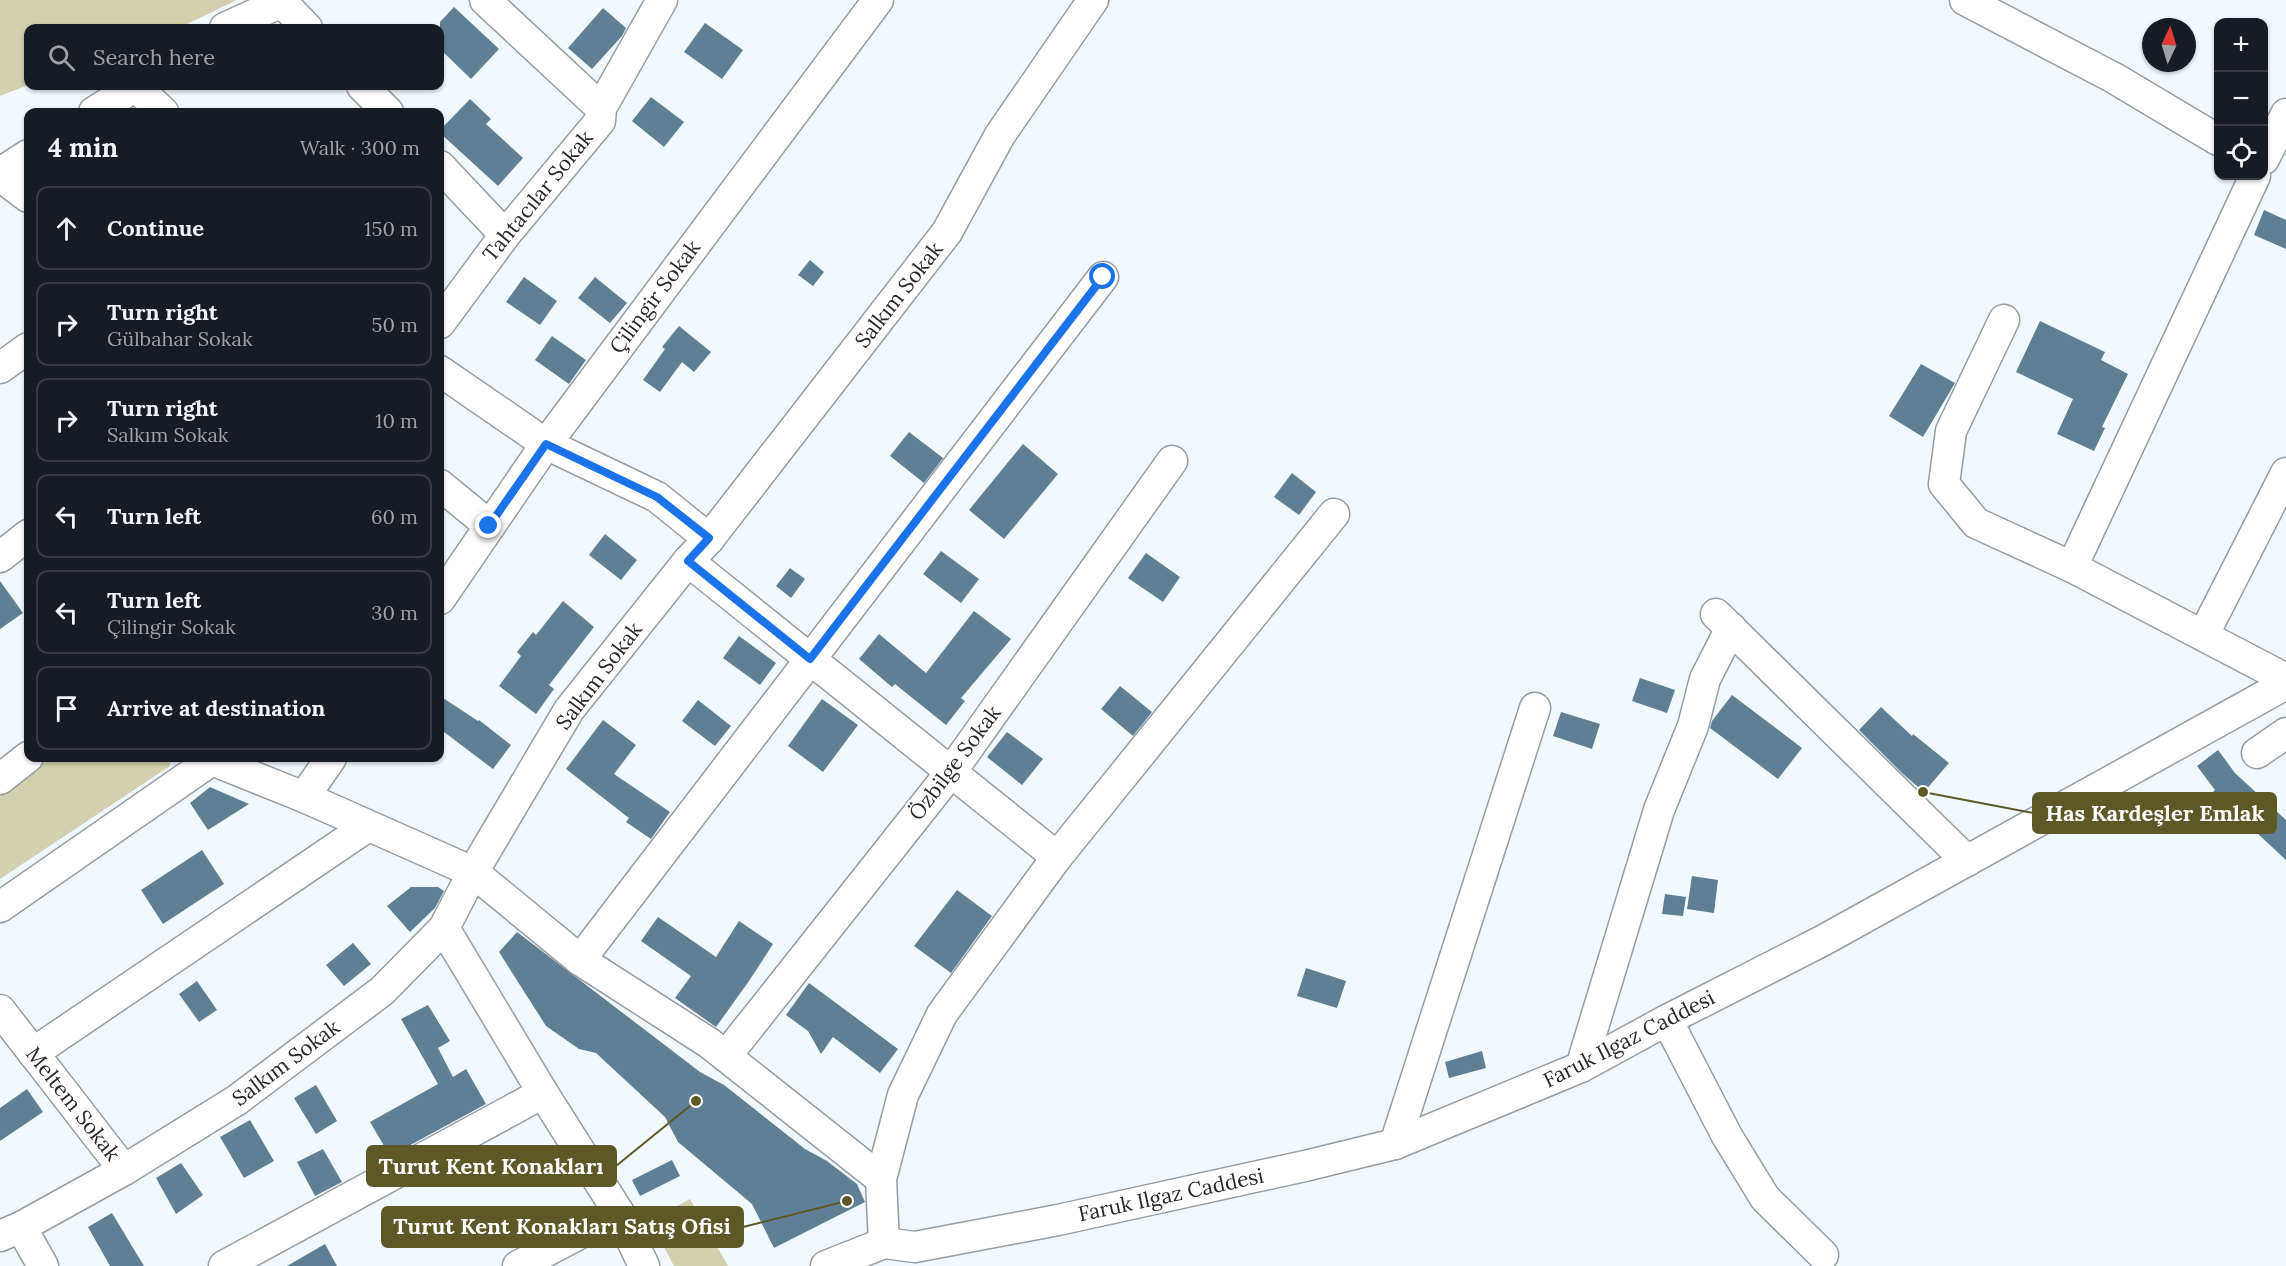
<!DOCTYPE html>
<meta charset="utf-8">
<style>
:root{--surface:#171b24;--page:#20242c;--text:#f1f3f6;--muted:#9ea1a6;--line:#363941}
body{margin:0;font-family:Lora,serif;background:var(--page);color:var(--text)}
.controls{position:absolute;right:18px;top:18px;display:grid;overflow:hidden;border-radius:12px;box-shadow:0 2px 4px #0004}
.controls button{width:54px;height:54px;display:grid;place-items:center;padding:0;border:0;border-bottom:2px solid var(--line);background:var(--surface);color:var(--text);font:30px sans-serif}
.compass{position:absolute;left:2142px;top:18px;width:54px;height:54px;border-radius:50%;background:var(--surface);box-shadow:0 2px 4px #0004;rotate:4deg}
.stop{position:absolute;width:18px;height:18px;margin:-14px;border:4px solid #1a73e8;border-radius:50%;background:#fff}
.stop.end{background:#1a73e8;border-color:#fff;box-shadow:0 2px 6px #0008}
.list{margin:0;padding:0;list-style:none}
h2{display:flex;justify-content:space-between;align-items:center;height:78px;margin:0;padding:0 24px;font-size:26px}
h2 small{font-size:20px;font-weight:400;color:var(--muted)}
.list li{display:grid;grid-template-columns:39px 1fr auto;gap:18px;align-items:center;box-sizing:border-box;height:84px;margin:0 12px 12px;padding:0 12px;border:2px solid var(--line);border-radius:12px}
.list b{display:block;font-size:22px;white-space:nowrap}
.list p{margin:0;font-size:20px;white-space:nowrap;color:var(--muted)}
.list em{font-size:20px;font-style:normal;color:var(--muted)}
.icon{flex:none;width:33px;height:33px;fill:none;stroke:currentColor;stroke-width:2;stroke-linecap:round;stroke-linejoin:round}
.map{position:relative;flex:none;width:2286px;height:1266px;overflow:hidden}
.search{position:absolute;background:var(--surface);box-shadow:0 2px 4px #0004;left:24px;top:24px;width:420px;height:66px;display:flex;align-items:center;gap:15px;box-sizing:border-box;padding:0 21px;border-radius:12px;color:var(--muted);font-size:22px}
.panel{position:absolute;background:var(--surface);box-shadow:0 2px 4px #0004;left:24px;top:108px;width:420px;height:654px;border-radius:12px}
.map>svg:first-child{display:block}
</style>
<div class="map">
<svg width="2286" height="1266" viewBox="0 0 2286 1266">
<rect width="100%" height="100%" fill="#f2f9fe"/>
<g fill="#d2d0b0">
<path d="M0,0H237L179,28H28V85L0,96Z"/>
<path d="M51,758H171L170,766L0,879V794Z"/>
<path d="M690,1199L728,1266H674L650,1221Z"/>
</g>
<g fill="#617f94">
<path d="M454,7L499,49L471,79L440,49V22Z"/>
<path d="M603,8L626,28L622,36L592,69L568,48Z"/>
<path d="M705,23L743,50L722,79L684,52Z"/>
<path d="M651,97L684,122L664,147L632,121Z"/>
<path d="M470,99L491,119L486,124L523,158L498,186L440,133V130Z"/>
<path d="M2264,210L2286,220V249L2254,235Z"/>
<path d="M810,260L824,272L813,286L798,275Z"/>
<path d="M524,277L557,301L540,325L506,302Z"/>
<path d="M595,277L627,303L610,323L578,298Z"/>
<path d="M2040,321L2105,352L2101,360L2128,374L2102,427L2105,428L2094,451L2057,434L2073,399L2016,372Z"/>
<path d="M679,326L711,352L694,372L682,362L660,392L643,380L665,349L662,347Z"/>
<path d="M552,336L586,360L569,384L535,360Z"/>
<path d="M1921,364L1955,383L1923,437L1889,416Z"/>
<path d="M909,432L943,458L924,483L890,456Z"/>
<path d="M1023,444L1058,474L1004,539L969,510Z"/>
<path d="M1292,473L1316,492L1299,515L1274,497Z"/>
<path d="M605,534L637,560L621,580L589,555Z"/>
<path d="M941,551L979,579L961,603L923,574Z"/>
<path d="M1146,553L1180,577L1163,602L1128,578Z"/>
<path d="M790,568L805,579L791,598L776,586Z"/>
<path d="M0,581L23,613L0,629Z"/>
<path d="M563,601L594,627L549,685L554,689L536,714L499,686L521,656L517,652L533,632L536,635Z"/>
<path d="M974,611L1011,639L961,698L965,701L946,725L895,684L892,687L859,659L879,634L926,673Z"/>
<path d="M739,636L776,663L760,685L723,658Z"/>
<path d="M1640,678L1675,690L1667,713L1632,701Z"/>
<path d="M1120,686L1152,712L1133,736L1101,709Z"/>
<path d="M1732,695L1802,748L1778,779L1710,728L1712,721Z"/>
<path d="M440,696L478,721L479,720L511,745L493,769L440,729Z"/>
<path d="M822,699L858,725L823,772L788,746Z"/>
<path d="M698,700L731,726L715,746L682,721Z"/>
<path d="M1881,707L1912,736L1913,734L1949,763L1924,792L1903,774L1859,730Z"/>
<path d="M1561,712L1600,724L1592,749L1553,736Z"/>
<path d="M603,720L636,745L614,774L670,812L651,839L626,822L629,818L566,769Z"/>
<path d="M1007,732L1043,759L1022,785L987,757Z"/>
<path d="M2218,750L2235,773L2286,820V860L2213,792L2215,790L2197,766Z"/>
<path d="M210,787L249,804L208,830L190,803Z"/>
<path d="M202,850L224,884L163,924L141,890Z"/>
<path d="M1692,876L1718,880L1714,913L1687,909Z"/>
<path d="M411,887H438L444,891L435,908L410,932L387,906Z"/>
<path d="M957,890L992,916L951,973L914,946Z"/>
<path d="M1665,894L1686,897L1683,916L1662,914Z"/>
<path d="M658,917L716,957L739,921L773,944L749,981L716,1027L675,998L691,976L641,941Z"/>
<path d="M517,932L700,1072L724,1085L805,1149L827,1161L857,1184L865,1202L774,1248L752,1204L678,1142L665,1117L596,1053L579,1049L546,1026L499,952Z"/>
<path d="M353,943L371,964L344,986L326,965Z"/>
<path d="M1306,968L1346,981L1337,1008L1297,996Z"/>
<path d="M197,981L217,1010L199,1022L179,994Z"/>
<path d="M809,983L898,1049L880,1073L833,1037L821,1054L808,1031L786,1015Z"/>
<path d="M428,1005L450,1041L438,1048L453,1077L466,1069L486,1104L390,1156L370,1122L438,1084L401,1019Z"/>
<path d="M1482,1051L1486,1068L1449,1078L1445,1062Z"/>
<path d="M316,1085L337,1121L316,1134L294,1098Z"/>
<path d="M27,1089L43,1112L0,1141V1108Z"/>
<path d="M250,1120L274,1161L244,1178L220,1137Z"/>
<path d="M323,1149L342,1182L315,1196L297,1162Z"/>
<path d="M672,1160L680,1176L640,1196L632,1180Z"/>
<path d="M181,1163L203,1195L176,1214L156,1178Z"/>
<path d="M112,1213L144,1266H110L88,1227Z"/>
<path d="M325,1244L337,1266H287Z"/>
</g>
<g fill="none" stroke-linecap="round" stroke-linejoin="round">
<g stroke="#959da3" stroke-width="33">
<g id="minor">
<path d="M1965,0L2114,78L2218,140"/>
<path d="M283,3L307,28"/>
<path d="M225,28L286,0"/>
<path d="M135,86L163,112"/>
<path d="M362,86L388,112"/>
<path d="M601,108L662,0"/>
<path d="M94,112L136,86"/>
<path d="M2264,159L2286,114"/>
<path d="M440,166L505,235"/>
<path d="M0,173L28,155"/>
<path d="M0,176L28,197"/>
<path d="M2004,320L1951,431L1944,484L1976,523L2072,567L2286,679"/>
<path d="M440,323L505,235L600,121L601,108L485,0"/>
<path d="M0,368L28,348"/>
<path d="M440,371L546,444L657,497L709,539"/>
<path d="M440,485L490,526"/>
<path d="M0,557L28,535"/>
<path d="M688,561L1057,857"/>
<path d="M2072,567L2255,176"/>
<path d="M440,599L546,444L878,0"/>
<path d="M1716,614L1967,861"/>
<path d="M2204,634L2286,473"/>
<path d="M2257,753L2286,733"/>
<path d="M207,758L304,797L473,872L580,960L709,1043L881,1179"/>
<path d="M0,779L28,757"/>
<path d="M304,797L331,758"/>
<path d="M0,907L212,760"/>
<path d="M444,928L543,1093L619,1213L644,1266"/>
<path d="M580,960L1103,277"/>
<path d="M0,1010L124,1170"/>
<path d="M1667,1020L1727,1136L1765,1198L1823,1255"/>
<path d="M33,1053L368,826"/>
<path d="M726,1056L951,772L1172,461"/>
<path d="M1581,1067L1659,810L1693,726L1705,679L1731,628"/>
<path d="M1395,1144L1535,708"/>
<path d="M21,1227L43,1266"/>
<path d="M0,1236L21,1227L124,1170L237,1100L382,991L444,928L473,872L569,710L688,561L709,539L947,232L1000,135L1093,0"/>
<path d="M884,1243L881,1179L903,1095L942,1014L1057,857L1334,514"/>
<path d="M224,1266L543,1093"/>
<path d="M518,1266L619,1213"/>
<path d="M826,1266L884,1243L915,1247L1058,1220L1305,1166L1395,1144L1581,1067L1667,1020L1822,941L2286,684"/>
</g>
</g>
<use href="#minor" stroke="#fff" stroke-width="30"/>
</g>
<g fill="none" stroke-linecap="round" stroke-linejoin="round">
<path stroke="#1a73e8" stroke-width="8" d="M489,526L546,444L657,497L709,538L688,561L810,659L1103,277"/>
</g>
<g text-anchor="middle" stroke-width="5" stroke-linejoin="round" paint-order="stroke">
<g font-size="21" fill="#26292b" stroke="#fff">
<text transform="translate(538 196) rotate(-51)" y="7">Tahtacılar Sokak</text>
<text transform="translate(899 295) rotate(-52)" y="7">Salkım Sokak</text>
<text transform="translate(655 297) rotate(-53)" y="7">Çilingir Sokak</text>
<text transform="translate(599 676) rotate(-53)" y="7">Salkım Sokak</text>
<text transform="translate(955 763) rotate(-53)" y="7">Özbilge Sokak</text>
<text transform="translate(1629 1039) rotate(-27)" y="7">Faruk Ilgaz Caddesi</text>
<text transform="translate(286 1063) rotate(-37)" y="7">Salkım Sokak</text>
<text transform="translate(73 1104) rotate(52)" y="7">Meltem Sokak</text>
<text transform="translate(1171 1195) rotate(-12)" y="7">Faruk Ilgaz Caddesi</text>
</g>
</g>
<path fill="none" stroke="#5d5926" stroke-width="2" d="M1923 792L2033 813M696 1101L616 1166M847 1201L743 1227"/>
<g fill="#5d5926" stroke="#fff" stroke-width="2">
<circle cx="1923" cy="792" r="6"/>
<circle cx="696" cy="1101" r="6"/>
<circle cx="847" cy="1201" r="6"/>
</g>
<g fill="#5d5926" stroke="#5d5926" stroke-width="2">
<rect x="2033" y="793" width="243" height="40" rx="6"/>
<rect x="367" y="1146" width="249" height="40" rx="6"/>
<rect x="382" y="1207" width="361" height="40" rx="6"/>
</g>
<g font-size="22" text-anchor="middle" font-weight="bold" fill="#fff">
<text x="2155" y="821">Has Kardeşler Emlak</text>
<text x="491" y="1174">Turut Kent Konakları</text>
<text x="562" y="1234">Turut Kent Konakları Satış Ofisi</text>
</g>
</svg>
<div class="controls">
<button>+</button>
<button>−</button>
<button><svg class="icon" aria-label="locate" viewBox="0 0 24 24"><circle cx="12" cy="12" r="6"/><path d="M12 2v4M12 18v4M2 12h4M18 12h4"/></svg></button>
</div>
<svg class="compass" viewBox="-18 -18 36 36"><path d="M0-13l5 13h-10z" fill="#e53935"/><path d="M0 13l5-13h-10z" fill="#9ea1a6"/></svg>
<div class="stop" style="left:1103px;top:277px"></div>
<div class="stop end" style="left:489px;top:526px"></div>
<div class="search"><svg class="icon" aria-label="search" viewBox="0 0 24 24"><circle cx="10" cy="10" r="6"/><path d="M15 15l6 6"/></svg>Search here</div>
<section class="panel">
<h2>4 min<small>Walk · 300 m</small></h2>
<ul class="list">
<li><svg class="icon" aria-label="ahead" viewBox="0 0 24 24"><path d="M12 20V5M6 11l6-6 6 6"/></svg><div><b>Continue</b></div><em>150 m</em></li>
<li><svg class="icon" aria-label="right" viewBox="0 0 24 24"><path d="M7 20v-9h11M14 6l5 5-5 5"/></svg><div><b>Turn right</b><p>Gülbahar Sokak</p></div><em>50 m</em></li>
<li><svg class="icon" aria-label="right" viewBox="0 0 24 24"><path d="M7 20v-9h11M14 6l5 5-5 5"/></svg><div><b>Turn right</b><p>Salkım Sokak</p></div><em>10 m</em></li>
<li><svg class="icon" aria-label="left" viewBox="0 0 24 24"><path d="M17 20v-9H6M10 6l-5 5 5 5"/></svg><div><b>Turn left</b></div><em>60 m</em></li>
<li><svg class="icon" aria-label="left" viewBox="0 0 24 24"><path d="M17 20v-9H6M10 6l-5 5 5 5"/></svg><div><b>Turn left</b><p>Çilingir Sokak</p></div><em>30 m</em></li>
<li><svg class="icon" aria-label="arrive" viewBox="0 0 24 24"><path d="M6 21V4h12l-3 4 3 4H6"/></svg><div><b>Arrive at destination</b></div></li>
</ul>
</section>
</div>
